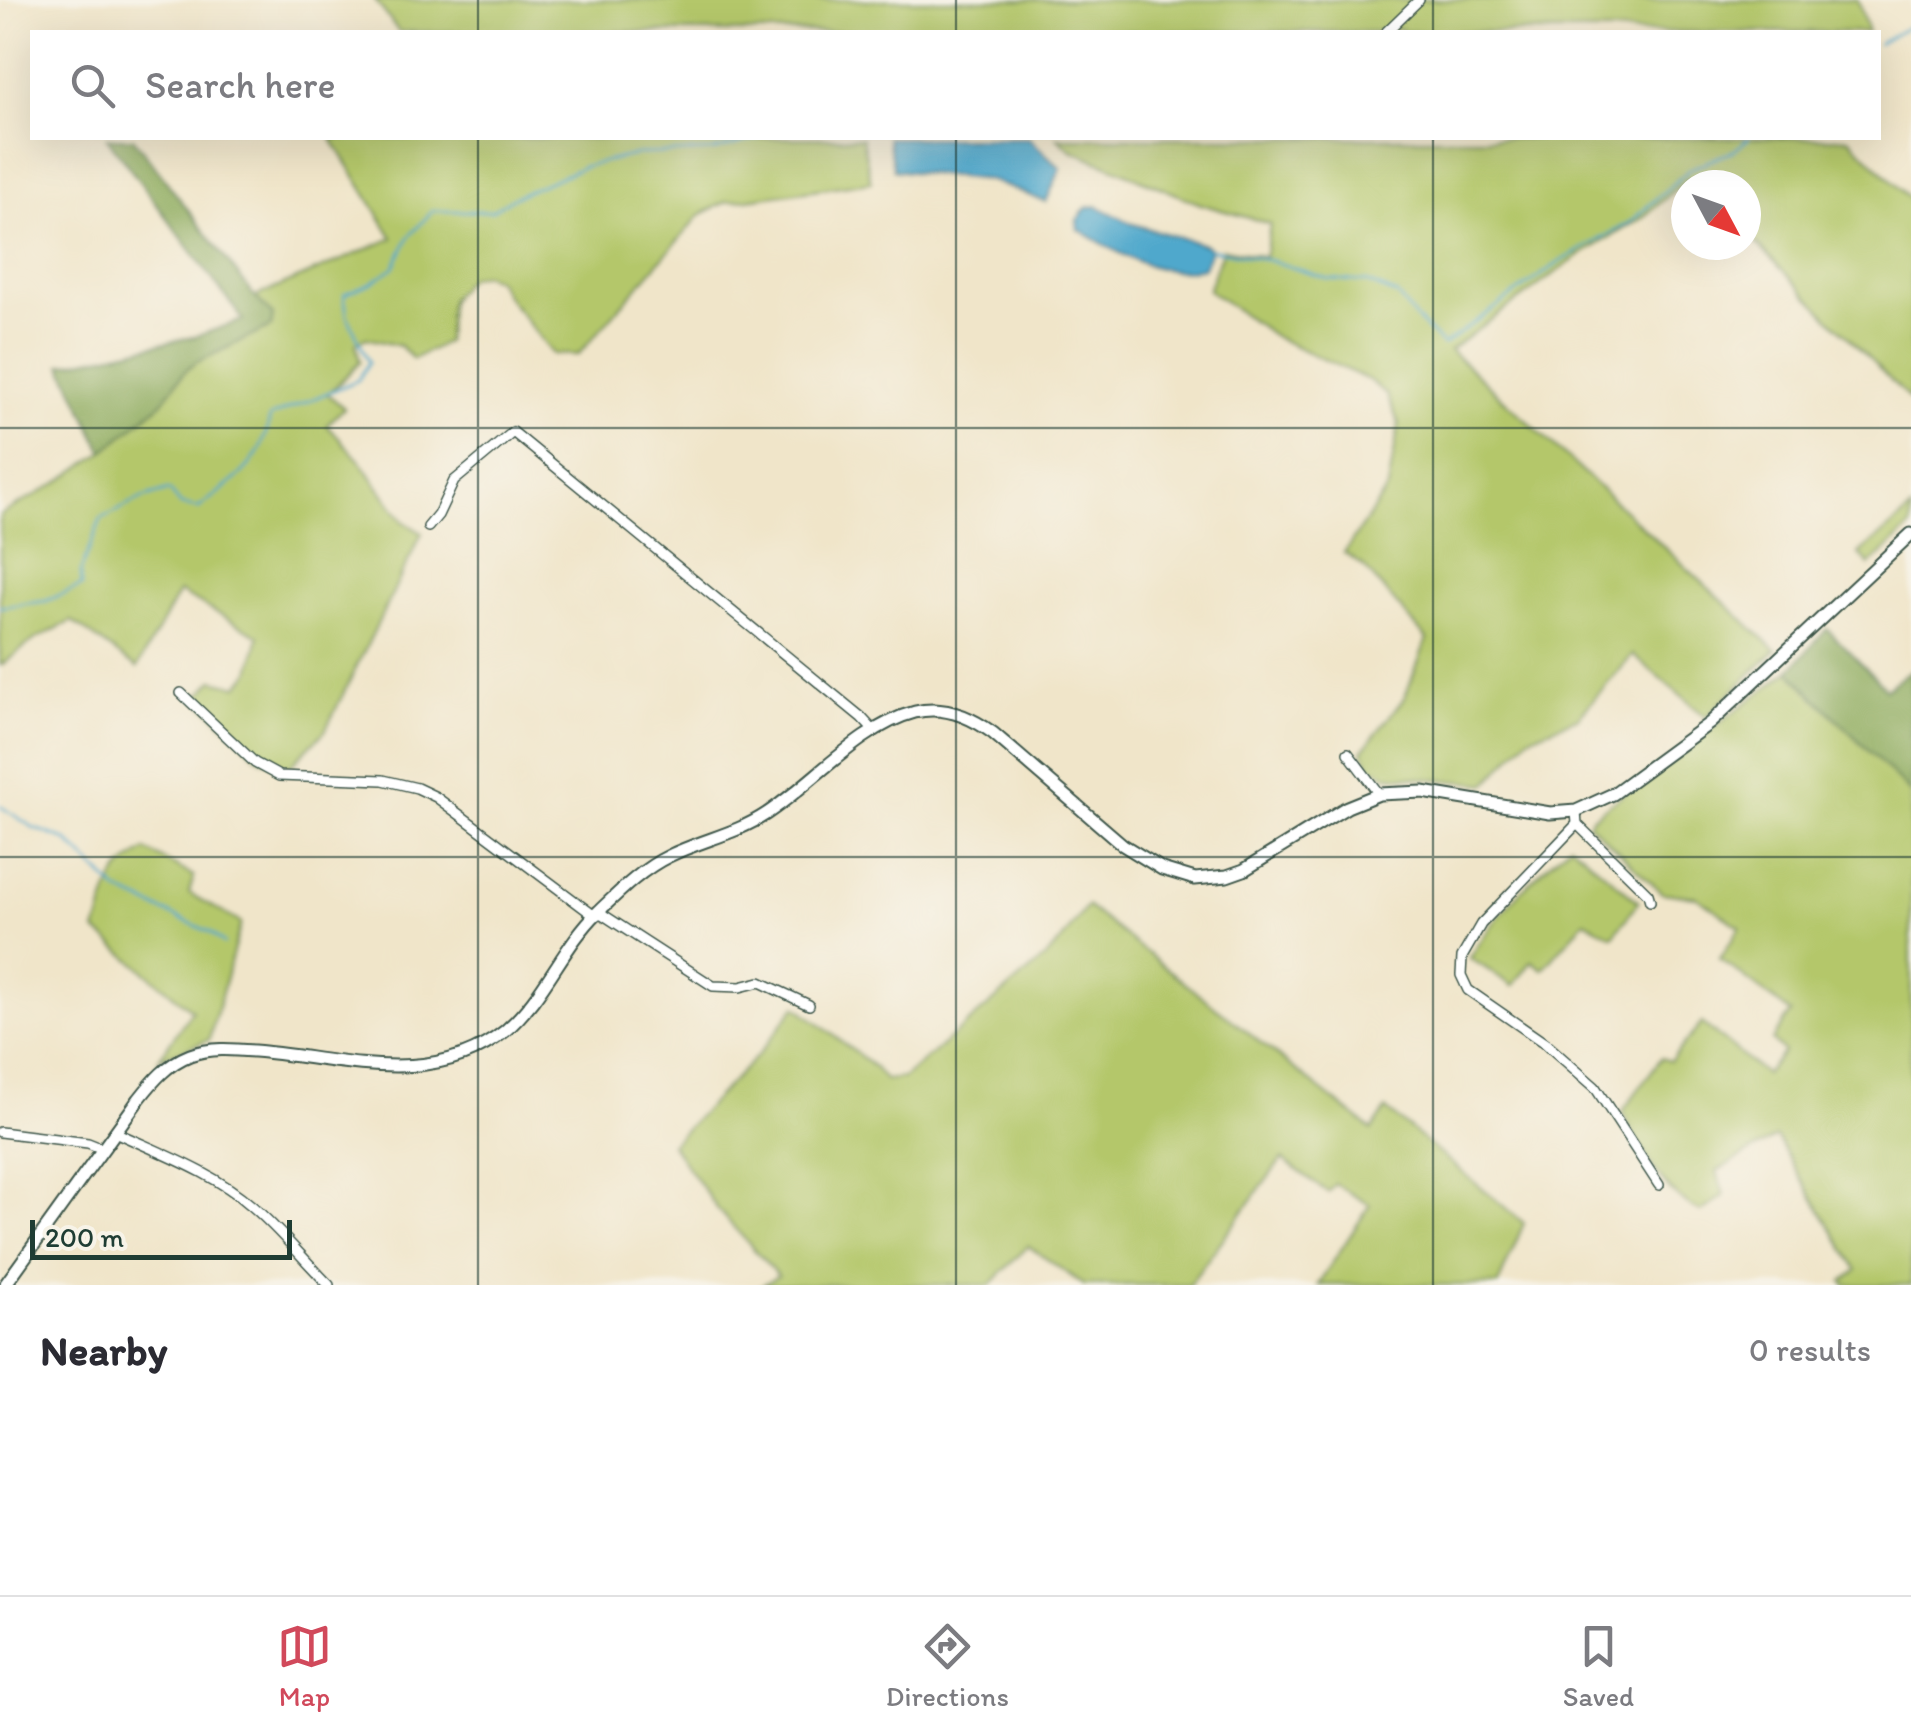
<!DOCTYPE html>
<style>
:root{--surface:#fff;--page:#f2f2f3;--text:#2b2b33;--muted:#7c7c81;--line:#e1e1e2;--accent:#d1495b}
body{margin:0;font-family:Itim,sans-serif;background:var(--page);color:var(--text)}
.compass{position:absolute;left:1671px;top:170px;width:90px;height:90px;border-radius:50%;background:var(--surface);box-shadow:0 10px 40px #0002;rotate:131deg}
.scale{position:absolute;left:30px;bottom:25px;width:262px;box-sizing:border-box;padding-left:10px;border:5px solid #1f3d34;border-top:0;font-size:28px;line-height:35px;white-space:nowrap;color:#1f3d34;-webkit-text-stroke:8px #f7f3e8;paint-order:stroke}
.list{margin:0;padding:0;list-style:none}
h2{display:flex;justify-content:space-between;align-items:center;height:130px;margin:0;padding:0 40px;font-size:42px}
h2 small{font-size:32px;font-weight:400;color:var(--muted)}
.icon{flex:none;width:55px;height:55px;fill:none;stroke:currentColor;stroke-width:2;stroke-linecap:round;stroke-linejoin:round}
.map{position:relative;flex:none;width:1911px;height:1285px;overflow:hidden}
.search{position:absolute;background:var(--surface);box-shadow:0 10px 40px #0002;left:30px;right:30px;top:30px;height:110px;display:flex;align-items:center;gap:25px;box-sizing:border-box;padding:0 35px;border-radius:0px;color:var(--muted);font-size:38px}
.sheet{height:310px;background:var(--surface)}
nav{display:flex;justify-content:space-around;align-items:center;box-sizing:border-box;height:140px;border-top:2px solid var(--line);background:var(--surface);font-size:28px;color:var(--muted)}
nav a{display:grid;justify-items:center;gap:5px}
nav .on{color:var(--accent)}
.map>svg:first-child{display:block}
</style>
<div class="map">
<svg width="1911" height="1285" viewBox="0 0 1911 1285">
<rect width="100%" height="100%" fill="#f7f3e8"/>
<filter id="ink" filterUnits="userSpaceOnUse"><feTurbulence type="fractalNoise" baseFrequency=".01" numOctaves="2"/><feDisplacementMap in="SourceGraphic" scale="20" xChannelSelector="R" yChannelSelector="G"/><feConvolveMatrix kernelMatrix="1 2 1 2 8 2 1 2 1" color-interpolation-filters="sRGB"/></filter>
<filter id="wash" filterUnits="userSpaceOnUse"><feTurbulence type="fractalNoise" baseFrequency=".0048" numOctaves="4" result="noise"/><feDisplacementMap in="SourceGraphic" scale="40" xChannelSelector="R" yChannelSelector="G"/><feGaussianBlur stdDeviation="2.25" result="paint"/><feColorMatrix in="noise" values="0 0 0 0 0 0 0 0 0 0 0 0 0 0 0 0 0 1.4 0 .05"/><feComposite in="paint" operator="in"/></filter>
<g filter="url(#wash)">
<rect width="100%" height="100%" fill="#f0e5c9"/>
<g fill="#b4c76b" stroke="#6a8250" stroke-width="2.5">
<path d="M375,0H1858L1868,32H1404L1399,28L1392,32H399Z"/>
<path d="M335,138H862L871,182L726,202L701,214L578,355L553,354L505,294L497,280L484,274L468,278L450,300L446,342L413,359L400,346L366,338L356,344L360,362L328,394L344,408L327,425L361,462L403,521L422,533L325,731L287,769L258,758L197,698L213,680L238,686L250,672L259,636L179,592L137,668L72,621L34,640L0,666V515L59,482L103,452L162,403L184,372L197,362L271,327L273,315L255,297L393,238L332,139Z"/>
<path d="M1058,138H1849L1911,200V401L1746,233V185H1695L1688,179L1642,218L1576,258L1450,350L1776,650L1706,717L1633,655L1577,718L1529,737L1486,784L1386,775L1370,765L1362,751L1405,697L1427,639L1363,566L1344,553L1388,488L1399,424L1387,395L1369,380L1277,338L1208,290L1223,249L1265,257L1270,224L1200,204L1071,150Z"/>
<path d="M1911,510V527L1870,565L1859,554Z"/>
<path d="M1789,671L1911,793V1285H1846L1843,1281L1857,1270L1776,1137L1717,1171L1724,1195L1701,1212C1659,1192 1644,1151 1622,1112L1661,1058L1670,1061L1702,1023L1765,1074L1784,1052L1772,1040L1791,1013L1720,959L1740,927L1697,897L1662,893L1588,823L1592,817Z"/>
<path d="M1570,844L1639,902L1613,936L1585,921L1543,969L1532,961L1513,986L1470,958C1496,913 1532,879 1570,844Z"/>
<path d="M146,850L194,876L189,893L241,923L209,1040L159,1059L192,1010L96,931C109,892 107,872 146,850Z"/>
<path d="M1087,906L1372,1130L1386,1109L1524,1223L1498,1285H1318L1370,1205L1335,1184L1328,1192L1322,1188L1282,1159L1189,1285H1084L1028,1246L990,1285H762L778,1276L719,1211L671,1144L758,1055L796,1006L874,1067L885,1080L903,1078L1039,963L1059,944Z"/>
</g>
<g fill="#8fac5f" stroke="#57744a" stroke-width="2.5">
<path d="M107,138H133L255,297L273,315L271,327L197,362L184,372L162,403L103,452L62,365L197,336L243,320Z"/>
<path d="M1827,629L1886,689L1911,670V793L1789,671Z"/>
</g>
<g fill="#4fa8cc" stroke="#377280" stroke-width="2.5">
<path d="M887,138H1029L1061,168L1046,202L989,180L894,170Z"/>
<path d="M1097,206L1133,224L1205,245L1211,249L1204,267C1161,281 1114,251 1078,229L1077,220L1086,208Z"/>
</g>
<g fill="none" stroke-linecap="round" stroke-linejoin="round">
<g stroke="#4fa8cc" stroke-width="2.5">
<path d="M1878,44L1911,25"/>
<path d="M1211,249L1272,261L1328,279L1366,282L1397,295L1417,320L1443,345L1564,259L1629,223L1690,169L1735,150L1749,138"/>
<path d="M0,607L46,601L82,586L80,573L101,519L142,498L169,490L181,505L199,508C236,478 261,467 270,417L358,380L369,362L347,315L344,294L371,283L394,267L409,237L432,211H491L516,196L585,166L639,154L713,151L759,138"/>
<path d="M0,806L34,828L66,840L118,891L210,932L224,944"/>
</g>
</g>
</g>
<g filter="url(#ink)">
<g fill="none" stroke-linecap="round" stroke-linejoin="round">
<g stroke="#3e564a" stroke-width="12">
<g id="minor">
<path d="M1386,32L1419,0"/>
<path d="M428,527L438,515L454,481L513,432L861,717L874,731"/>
<path d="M181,693L255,763L279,776L383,780L417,788L436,797L592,914H602L713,986L740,987L760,982L809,1005"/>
<path d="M1348,753L1379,794"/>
<path d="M1576,811L1577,824L1481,924L1462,957L1461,975L1468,990L1546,1044L1595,1087L1659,1185"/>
<path d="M1577,824L1648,894L1650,901"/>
<path d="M0,1132L88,1143L103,1149"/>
<path d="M115,1132C162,1154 213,1172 252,1206C280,1230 303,1259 329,1285"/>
</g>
</g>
<g stroke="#3e564a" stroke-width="15">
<path id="tertiary" d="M5,1285L139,1099C153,1081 167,1064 190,1055C214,1046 239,1050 265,1052C345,1060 435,1088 505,1031C544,998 562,947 598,912C619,892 642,869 669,856C701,840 736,834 766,814C812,784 861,726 915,712C944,705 970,716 993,733L1123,845L1162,869L1195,879L1227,876L1244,870L1347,807L1379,794L1423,792L1550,813L1576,811L1613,794L1710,723L1911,534"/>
</g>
<use href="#minor" stroke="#fff" stroke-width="9"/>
<use href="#tertiary" stroke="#fff" stroke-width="11"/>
</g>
</g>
<path fill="none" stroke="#1f3d34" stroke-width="2.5" stroke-opacity="0.55" d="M478,0V32M956,0V32M1433,0V32M478,138V1285M956,138V1285M1433,138V1285M0,428H1911M0,857H1911"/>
</svg>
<svg class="compass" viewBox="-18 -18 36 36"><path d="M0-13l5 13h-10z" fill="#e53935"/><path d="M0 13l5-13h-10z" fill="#7c7c81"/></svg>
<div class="scale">200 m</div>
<div class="search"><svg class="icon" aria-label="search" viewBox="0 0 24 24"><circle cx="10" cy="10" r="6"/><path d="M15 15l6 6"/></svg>Search here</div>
</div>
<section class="sheet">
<h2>Nearby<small>0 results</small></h2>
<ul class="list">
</ul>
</section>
<nav>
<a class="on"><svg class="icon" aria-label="map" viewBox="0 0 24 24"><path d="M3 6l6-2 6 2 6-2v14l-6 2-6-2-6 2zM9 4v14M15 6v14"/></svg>Map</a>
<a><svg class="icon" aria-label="directions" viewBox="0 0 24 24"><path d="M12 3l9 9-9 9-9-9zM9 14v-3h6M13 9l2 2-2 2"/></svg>Directions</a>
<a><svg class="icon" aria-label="saved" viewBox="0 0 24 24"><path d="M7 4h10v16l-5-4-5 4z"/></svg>Saved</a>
</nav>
